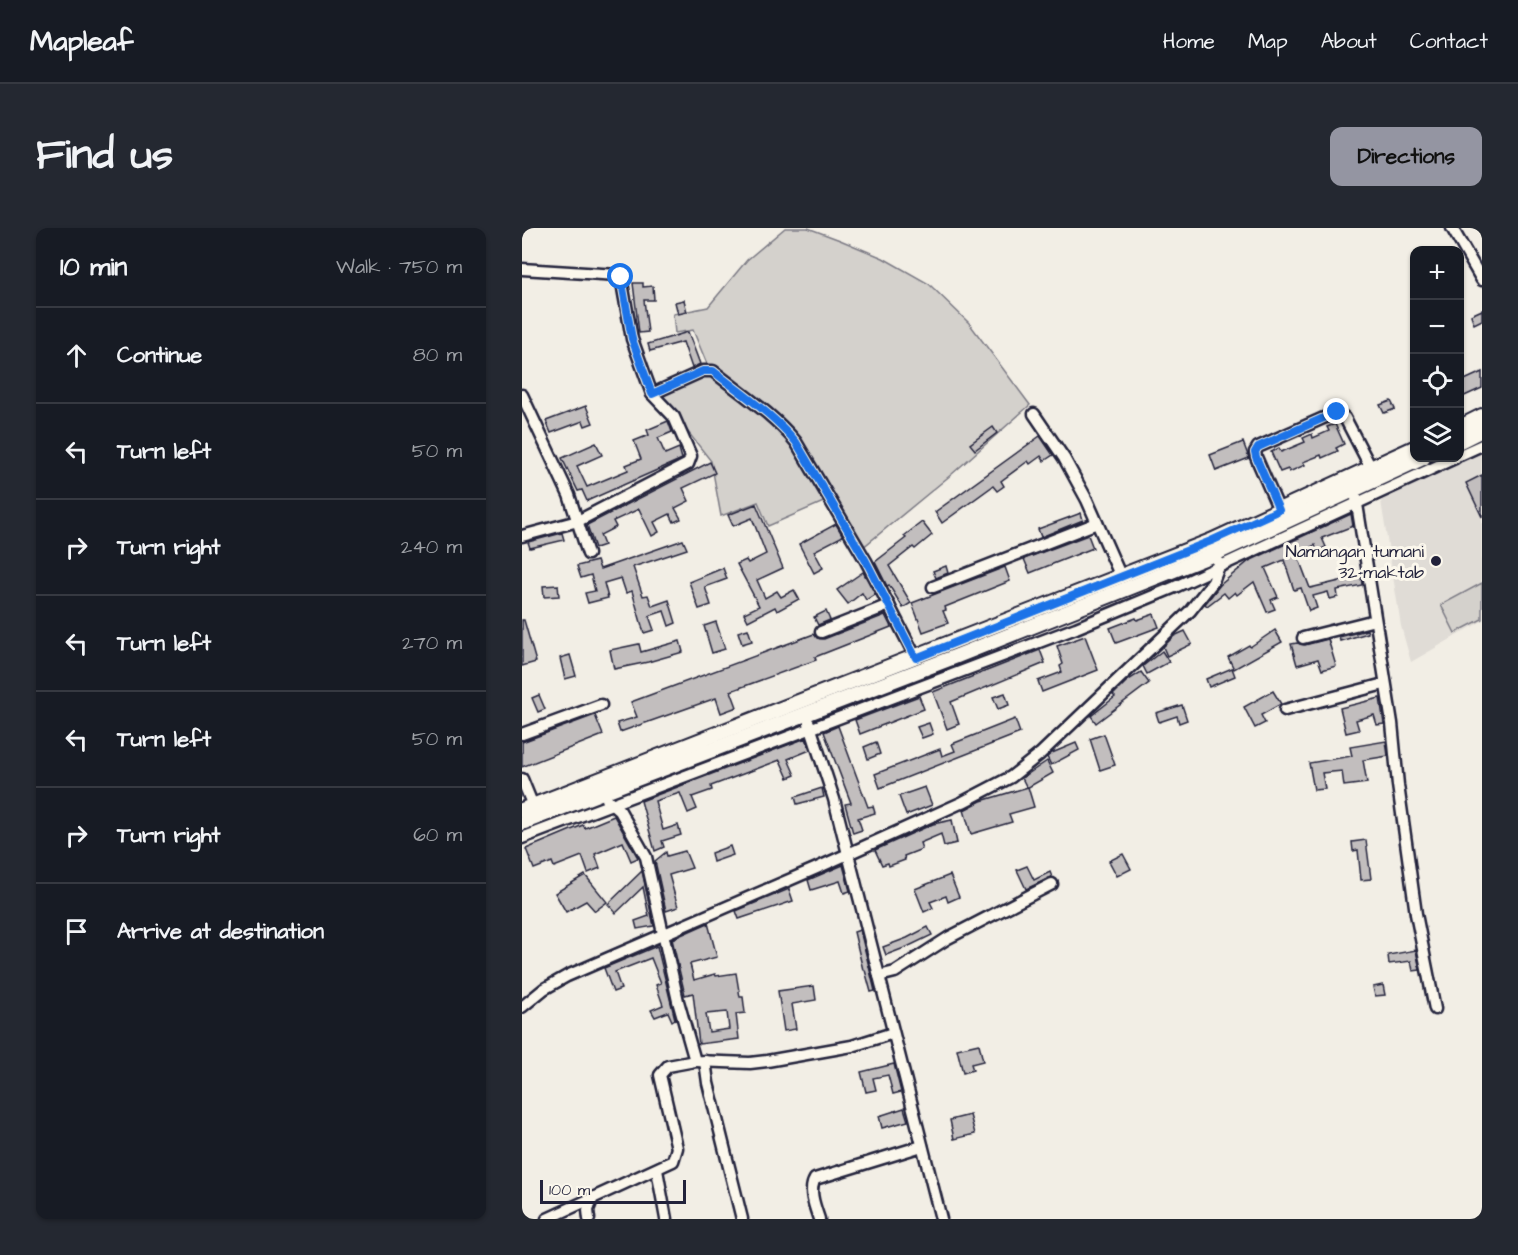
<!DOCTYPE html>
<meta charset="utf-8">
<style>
:root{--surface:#171b24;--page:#242831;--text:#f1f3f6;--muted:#9ea1a6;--line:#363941;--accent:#9495a2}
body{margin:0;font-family:"Architects Daughter",sans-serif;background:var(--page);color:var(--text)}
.controls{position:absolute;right:18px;top:18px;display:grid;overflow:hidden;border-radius:12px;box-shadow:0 2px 4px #0004}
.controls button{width:54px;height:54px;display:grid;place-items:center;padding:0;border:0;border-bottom:2px solid var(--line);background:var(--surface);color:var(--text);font:30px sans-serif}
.scale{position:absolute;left:18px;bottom:15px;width:146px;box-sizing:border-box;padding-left:6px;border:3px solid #22223b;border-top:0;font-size:16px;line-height:21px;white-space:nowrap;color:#22223b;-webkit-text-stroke:4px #fbf7ec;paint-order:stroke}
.stop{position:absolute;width:18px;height:18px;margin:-14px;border:4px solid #1a73e8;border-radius:50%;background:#fff}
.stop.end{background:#1a73e8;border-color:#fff;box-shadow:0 2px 6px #0008}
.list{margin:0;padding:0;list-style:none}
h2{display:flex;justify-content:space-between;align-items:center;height:78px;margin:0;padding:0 24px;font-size:26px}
h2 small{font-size:20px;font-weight:400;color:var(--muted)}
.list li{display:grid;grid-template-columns:39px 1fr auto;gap:18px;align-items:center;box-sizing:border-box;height:96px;padding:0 24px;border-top:2px solid var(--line)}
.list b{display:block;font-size:22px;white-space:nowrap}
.list em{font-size:20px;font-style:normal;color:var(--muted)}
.icon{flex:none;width:33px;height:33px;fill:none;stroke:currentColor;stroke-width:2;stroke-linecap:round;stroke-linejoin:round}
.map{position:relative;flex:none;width:960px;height:991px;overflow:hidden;border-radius:12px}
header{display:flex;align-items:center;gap:36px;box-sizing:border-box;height:84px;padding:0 30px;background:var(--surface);border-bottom:2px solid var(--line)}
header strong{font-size:28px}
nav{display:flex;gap:33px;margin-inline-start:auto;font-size:21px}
.intro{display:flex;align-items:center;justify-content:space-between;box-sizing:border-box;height:144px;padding:0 36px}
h1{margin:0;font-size:42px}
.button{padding:15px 27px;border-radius:12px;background:var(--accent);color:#111;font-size:21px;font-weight:700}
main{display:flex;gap:36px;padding:0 36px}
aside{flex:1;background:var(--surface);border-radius:12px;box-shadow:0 2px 4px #0004}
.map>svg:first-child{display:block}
</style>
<header>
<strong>Mapleaf</strong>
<nav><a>Home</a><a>Map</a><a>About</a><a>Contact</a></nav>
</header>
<div class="intro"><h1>Find us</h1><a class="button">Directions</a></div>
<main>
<aside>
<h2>10 min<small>Walk · 750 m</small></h2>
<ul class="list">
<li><svg class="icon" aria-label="ahead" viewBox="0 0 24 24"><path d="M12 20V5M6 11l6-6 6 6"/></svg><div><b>Continue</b></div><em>80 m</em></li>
<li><svg class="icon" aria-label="left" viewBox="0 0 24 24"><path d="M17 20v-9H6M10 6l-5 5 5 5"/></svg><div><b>Turn left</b></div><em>50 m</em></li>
<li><svg class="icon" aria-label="right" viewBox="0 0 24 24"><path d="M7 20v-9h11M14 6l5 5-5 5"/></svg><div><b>Turn right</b></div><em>240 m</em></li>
<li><svg class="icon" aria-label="left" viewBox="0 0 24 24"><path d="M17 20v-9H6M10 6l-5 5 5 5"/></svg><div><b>Turn left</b></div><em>270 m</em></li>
<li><svg class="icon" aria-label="left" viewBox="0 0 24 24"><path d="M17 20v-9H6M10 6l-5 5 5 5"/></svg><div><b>Turn left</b></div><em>50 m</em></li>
<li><svg class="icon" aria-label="right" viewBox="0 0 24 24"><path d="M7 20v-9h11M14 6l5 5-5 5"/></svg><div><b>Turn right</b></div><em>60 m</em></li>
<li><svg class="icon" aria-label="arrive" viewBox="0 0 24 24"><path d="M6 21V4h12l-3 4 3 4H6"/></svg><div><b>Arrive at destination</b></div></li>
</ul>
</aside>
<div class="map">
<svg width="960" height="991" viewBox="0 0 960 991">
<rect width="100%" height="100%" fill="#f2eee5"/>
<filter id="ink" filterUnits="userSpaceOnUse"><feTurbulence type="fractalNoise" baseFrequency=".0167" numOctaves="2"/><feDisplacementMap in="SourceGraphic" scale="12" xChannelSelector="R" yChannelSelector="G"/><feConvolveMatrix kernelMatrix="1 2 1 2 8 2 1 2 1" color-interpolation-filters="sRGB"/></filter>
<g filter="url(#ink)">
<path fill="#e0dcd6" d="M960,223V393L889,434L879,398L859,273Z"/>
<g fill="#d4d1cc" stroke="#7b7a84" stroke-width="1.5">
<path d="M263,0H286L318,12L361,30L407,56L447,95L508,177L430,246L340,320L313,269L246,298L236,274L199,288L189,233L136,166L185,136L171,102L153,105L151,86L186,79L225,32Z"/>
<path d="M960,355V391L933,405L919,377Z"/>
</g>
<g fill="#c2bebe" stroke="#22223b" stroke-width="1.5" fill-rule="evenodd">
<path d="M111,55H121V59L131,58L132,72H122L126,104L117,105Z"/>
<path d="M162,72L165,84L156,86L153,74Z"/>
<path d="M960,82V92L952,96L949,87Z"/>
<path d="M166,104L178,136L170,140L161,114L128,123L126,116Z"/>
<path d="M960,144V160L938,170V154Z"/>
<path d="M869,173L873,181L862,185L858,177Z"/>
<path d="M64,178L71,195L63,198L61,193L29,205L24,193Z"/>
<path d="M146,193L150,204L136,210L143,226L157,220L160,231L65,273L60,262L56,263L40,230L74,215L80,227L55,238L65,259L106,242L104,237L119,231L112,213L127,207L125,202Z"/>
<path d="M813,196L822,216L814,220L816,223L800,230L799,227L781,234L783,237L767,244L766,241L758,244L749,224L757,220L759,224L783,214L781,210L790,206L791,210L807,203L805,199Z"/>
<path d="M471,199L475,205L453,222L448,216Z"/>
<path d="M518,208L531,227L522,233L519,228L508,236L506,233L479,253L482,258L475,263L471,258L420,295L413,284Z"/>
<path d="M721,214L727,230L694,243L688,227Z"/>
<path d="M188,234L193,245L161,260L167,273L153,280L159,291L152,294L148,286L132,294L137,304L130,308L117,281L91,293L94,299L78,307L82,317L73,320L65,297Z"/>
<path d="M960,247V289L944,255Z"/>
<path d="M234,276L261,340L235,352L243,370L255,363L259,369L272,362L277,371L255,383L253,379L226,393L222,385L237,378L215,336L224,332L226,335L244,326L230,290L211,298L206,287Z"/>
<path d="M559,285L561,292L519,309L516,301Z"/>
<path d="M829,286L831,298L800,310L804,319L795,323L793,317L775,326L788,360L839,348L840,357L815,362L816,369L808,371L806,364L791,368L795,380L787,383L779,360L772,362L762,332L743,340L756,369L749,372L753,381L745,384L732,354L715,367L713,364L706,370L702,365L685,378L683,376L698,357L727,333Z"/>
<path d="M400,294L410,307L393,321L391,319L367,338L389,375L381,380L367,357L365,358L353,334L384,310L382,308Z"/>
<path d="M314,296L321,308L292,323L301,340L292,345L277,316Z"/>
<path d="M40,305L42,312L8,320L6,314Z"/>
<path d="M566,307L571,320L508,345L502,331Z"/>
<path d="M161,312L165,321L111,339L121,368L126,367L130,378L147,372L154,395L147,398L142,383L127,388L132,402L122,405L110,363L104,365L99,350L82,355L86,370L66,375L63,365L73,363L69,347L59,350L55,338L75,333L78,341Z"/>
<path d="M424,338L426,345L414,350L411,343Z"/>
<path d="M483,339L488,353L423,379L424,382L421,383L426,395L401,404L390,375Z"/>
<path d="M201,340L205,351L183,359L189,377L177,381L167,354Z"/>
<path d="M341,344L353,366L344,372L340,365L326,376L315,362Z"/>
<path d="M36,357L37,368L22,369L21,358Z"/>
<path d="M304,383L308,392L296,397L292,389Z"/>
<path d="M632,386L637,399L594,415L588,400L614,390L615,392Z"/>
<path d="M363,387L369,399L293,429L294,432L209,463L215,479L199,485L194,470L98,504L95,495L115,489L109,474L292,406L295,410L302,411Z"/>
<path d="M0,392H2L14,434L0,438Z"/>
<path d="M194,394L203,421L190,425L182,398Z"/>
<path d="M226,401L230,413L220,416L216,404Z"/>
<path d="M753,402L760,414L712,441L706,429L727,417L728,419Z"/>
<path d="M845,402L846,405L818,413L817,409Z"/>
<path d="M663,403L670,416L645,428L641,419L652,408Z"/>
<path d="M563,408L576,442L520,464L516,453L540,444L538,438L541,436L535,418Z"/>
<path d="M806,411L814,438L800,442L796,431L775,437L769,416L775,415L783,417Z"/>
<path d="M158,413L161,424L126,434L92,441L88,422L117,416L119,424Z"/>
<path d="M518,422L523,435L429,474L437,496L425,501L411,464Z"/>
<path d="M640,423L647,434L625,446L621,438Z"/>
<path d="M48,427L54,448L43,451L38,430Z"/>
<path d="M710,440L713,448L687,459L684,451Z"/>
<path d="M619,444L627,455L574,495L569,488L593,469L591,467L605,453Z"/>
<path d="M751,463L759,476L739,487L743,495L733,500L722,479Z"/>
<path d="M483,465L487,477L476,481L471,469Z"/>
<path d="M17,467L23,481L16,484L10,470Z"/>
<path d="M397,468L402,481L338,506L333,492Z"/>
<path d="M858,470L862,496L855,497L852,487L834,492L837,502L824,505L818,480Z"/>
<path d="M660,477L665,492L657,495L655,488L637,494L634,485Z"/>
<path d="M73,487L81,507L0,539V514Z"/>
<path d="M493,491L498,505L358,560L353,546L418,521L420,528L433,523L430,516Z"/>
<path d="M407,495L411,506L400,510L395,499Z"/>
<path d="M316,498L346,579L351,578L353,585L336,590L340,602L331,605L323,576L329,575L302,504Z"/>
<path d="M582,506L593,537L578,542L568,511Z"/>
<path d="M284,510L288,522L266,531L273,547L266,550L258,532L189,558L190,562L170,569L175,581L166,585L158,565L133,573L141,602L156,597L159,607L140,613L142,619L133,623L119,573Z"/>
<path d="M864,513L866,528L841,532L845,555L822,558L820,543L800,545L803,561L792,562L787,535L830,528L828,519Z"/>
<path d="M354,514L358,526L346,531L342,519Z"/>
<path d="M554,515L557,522L529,537L525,529L530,525Z"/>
<path d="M525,533L531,545L505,560L500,550Z"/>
<path d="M403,559L410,577L384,587L377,568Z"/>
<path d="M506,559L512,579L487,586L490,594L449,606L442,582L459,573Z"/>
<path d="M300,560L302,569L275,576L273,569Z"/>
<path d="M92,588L116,630L109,633L101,614L73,626L78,640L66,645L60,628L32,639L30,634L12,641L4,621L61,597L63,600Z"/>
<path d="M430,592L435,615L422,618L419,606L398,615L400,621L382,628L383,632L367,638L366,635L360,637L353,622L411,596Z"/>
<path d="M844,612L849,651L839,652L836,622L831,623L830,614Z"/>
<path d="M208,618L211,627L191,634L189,625Z"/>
<path d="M163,623L170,640L147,647L156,679L144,683L133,633L144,624L145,628Z"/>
<path d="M601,626L609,641L595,648L587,633Z"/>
<path d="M321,637L328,663L322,665L318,653L289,662L286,652Z"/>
<path d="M505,638L512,652L528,644L530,649L504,661L495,642Z"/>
<path d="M120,643L132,698L115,701L113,693L127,688L121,659L94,685L86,676Z"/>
<path d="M63,647L85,674L73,683L64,673L44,684L33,665Z"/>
<path d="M428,647L437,669L426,674L424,668L408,674L411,680L402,684L393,661Z"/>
<path d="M267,661L271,673L217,691L214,683Z"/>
<path d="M186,695L195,729L168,736L172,752L193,746L194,748L214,745L218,769H221L223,785L214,786L217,811L177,816L171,765L163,767L150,711ZM205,784L207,801L187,804L184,786Z"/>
<path d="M406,699L410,707L385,719L364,727L361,719L385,710Z"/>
<path d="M338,702L353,763L349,764L343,742H341L332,704Z"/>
<path d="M135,718L153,791L150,793L146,784L133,789L129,782L141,777L134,757L139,755L129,730L93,744L99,761L91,764L82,740Z"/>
<path d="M894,722L898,742L891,743L889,733L867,736L866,727Z"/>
<path d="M861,757L863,767L853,768L851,759Z"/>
<path d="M292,758L294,772L270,776L274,801L262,803L256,763Z"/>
<path d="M457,816L461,833L449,836L451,842L441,845L435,821Z"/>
<path d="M372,836L379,864L371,866L366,847L351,850L354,862L344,864L339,844Z"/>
<path d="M382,880L386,893L360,900L357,888Z"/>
<path d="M448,887L453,906L432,911L428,892Z"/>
</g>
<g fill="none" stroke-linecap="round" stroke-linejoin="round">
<g stroke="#22223b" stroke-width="15">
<g id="minor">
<path d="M930,0L960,52"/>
<path d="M0,41L96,47L99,49L110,111L127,158L130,166L152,189L169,228L166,236L56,293L0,308"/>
<path d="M130,166L181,143H191C220,166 251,186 274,214L344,333L394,430"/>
<path d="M0,167L47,267L66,326"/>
<path d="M512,186L542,230L565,272L599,349"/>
<path d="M938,227L960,217"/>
<path d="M834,270L870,495L876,557L894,686L913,781"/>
<path d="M757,282L734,229L733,224L736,219L815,184L823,190L849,240"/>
<path d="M411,359L575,295"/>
<path d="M299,404L367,377"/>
<path d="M781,410L853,392"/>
<path d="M763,482L862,456"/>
<path d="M287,495L312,571L419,991"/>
<path d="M0,506L79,477"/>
<path d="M0,551L11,578"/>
<path d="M85,571L98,583L124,629L156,773L173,833L228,835L245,833L330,818L371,805"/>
<path d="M0,610L554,400L653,359L933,230"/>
<path d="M357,748L373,744L426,710L530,656"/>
<path d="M0,779L22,761L45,748L295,640L441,574L489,549L518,526L668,383L691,354L696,341L695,325L692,319"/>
<path d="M183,833L186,855L220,991"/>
<path d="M135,942L144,991"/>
<path d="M25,991L151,933L155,920L138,847L146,838L173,833"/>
<path d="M67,991L66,982L70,972"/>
<path d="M297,991C293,979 286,962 293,951L400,918"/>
</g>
</g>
<g stroke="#22223b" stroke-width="18">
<g id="major">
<path d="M938,199L960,188"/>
<path d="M938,213L960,202"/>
<path d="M0,582L689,313L892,220"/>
<path d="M0,595L435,428L695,325L901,230"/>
</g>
</g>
<use href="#minor" stroke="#fbf7ec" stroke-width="10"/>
<use href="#major" stroke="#fbf7ec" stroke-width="14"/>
</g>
</g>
<g fill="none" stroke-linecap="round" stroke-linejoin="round" filter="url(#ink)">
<path stroke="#1a73e8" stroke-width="8" d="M99,49L110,111L130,166L181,143H191C220,166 251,186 274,214L344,333L394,430L689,313L757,282L734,229L733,224L736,219L815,184"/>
</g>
<circle fill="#22223b" stroke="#fbf7ec" stroke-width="2" cx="914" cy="333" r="6"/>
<g text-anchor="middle" stroke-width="6" stroke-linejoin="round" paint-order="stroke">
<g font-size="18" fill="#22223b" stroke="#fbf7ec" text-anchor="end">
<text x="902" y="329">Namangan tumani<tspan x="902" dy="21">32-maktab</tspan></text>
</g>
</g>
</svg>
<div class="controls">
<button>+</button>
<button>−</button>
<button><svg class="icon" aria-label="locate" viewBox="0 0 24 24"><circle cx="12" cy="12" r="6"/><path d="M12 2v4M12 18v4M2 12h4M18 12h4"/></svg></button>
<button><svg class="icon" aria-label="layers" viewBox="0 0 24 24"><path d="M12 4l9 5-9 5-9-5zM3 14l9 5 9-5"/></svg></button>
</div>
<div class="scale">100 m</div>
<div class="stop" style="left:99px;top:49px"></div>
<div class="stop end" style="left:815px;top:184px"></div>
</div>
</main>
